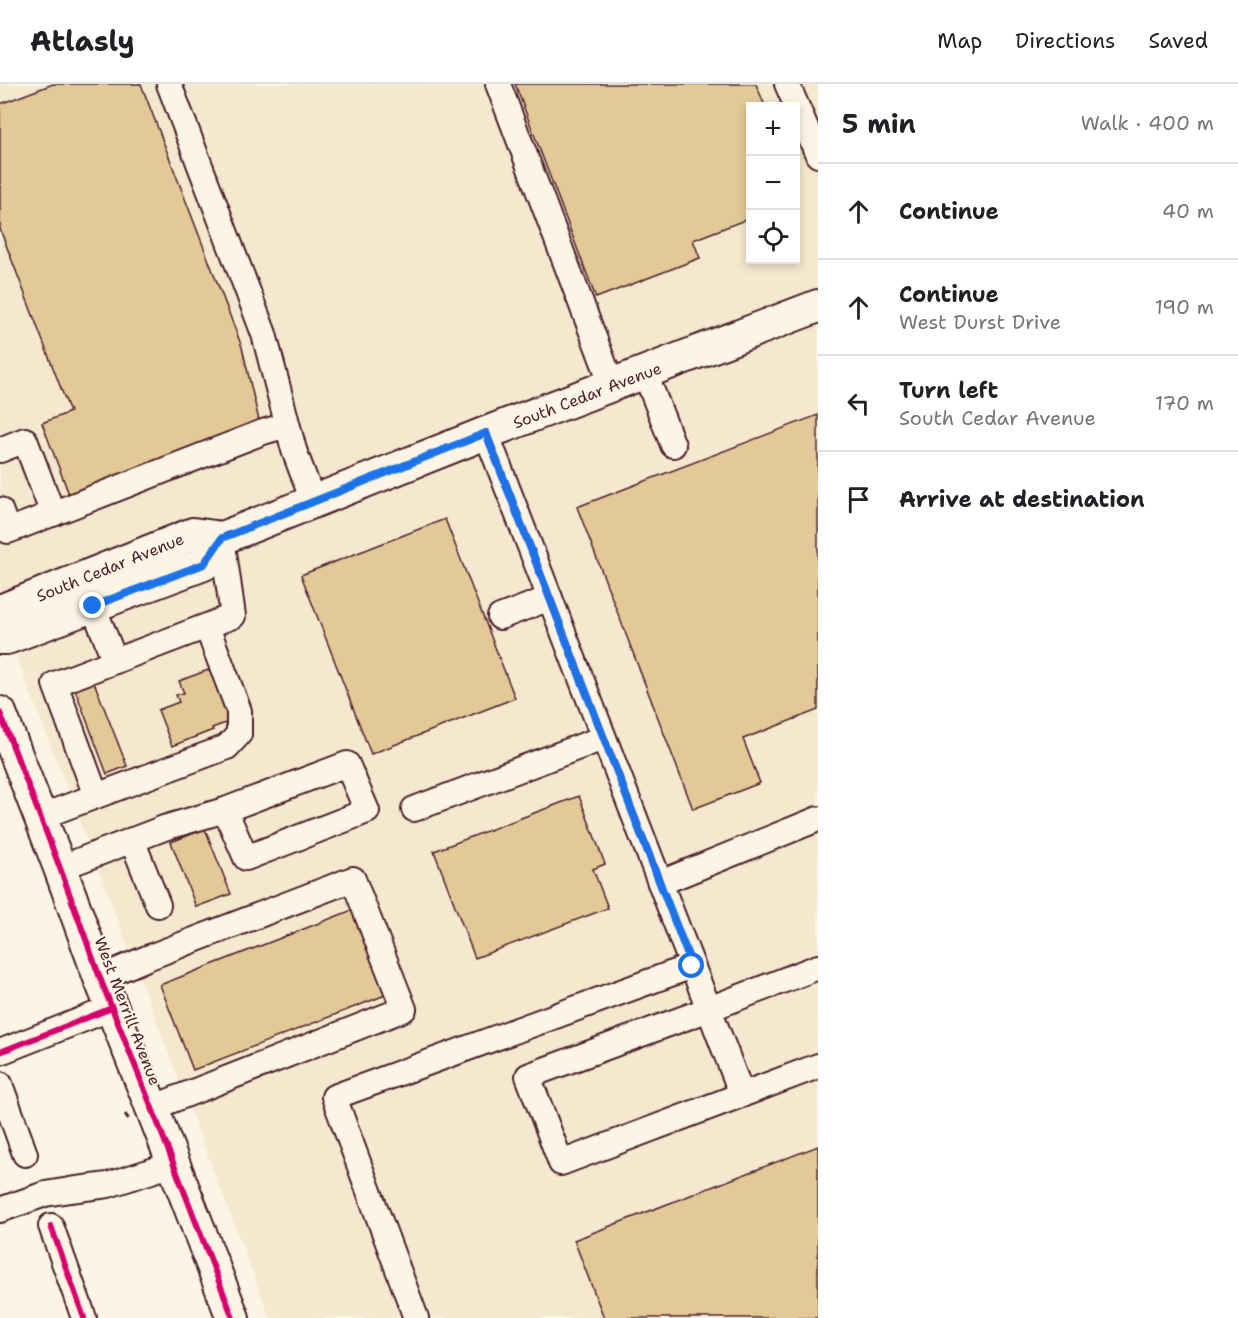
<!DOCTYPE html>
<meta charset="utf-8">
<style>
:root{--surface:#fff;--page:#f2f2f2;--text:#202124;--muted:#757577;--line:#e0e0e0}
body{margin:0;font-family:"Shantell Sans",sans-serif;background:var(--page);color:var(--text)}
.controls{position:absolute;right:18px;top:18px;display:grid;overflow:hidden;border-radius:0px;box-shadow:0 3px 9px #0003}
.controls button{width:54px;height:54px;display:grid;place-items:center;padding:0;border:0;border-bottom:2px solid var(--line);background:var(--surface);color:var(--text);font:30px sans-serif}
.stop{position:absolute;width:18px;height:18px;margin:-14px;border:4px solid #1a73e8;border-radius:50%;background:#fff}
.stop.end{background:#1a73e8;border-color:#fff;box-shadow:0 2px 6px #0008}
.list{margin:0;padding:0;list-style:none}
h2{display:flex;justify-content:space-between;align-items:center;height:78px;margin:0;padding:0 24px;font-size:26px}
h2 small{font-size:20px;font-weight:400;color:var(--muted)}
.list li{display:grid;grid-template-columns:39px 1fr auto;gap:18px;align-items:center;box-sizing:border-box;height:96px;padding:0 24px;border-top:2px solid var(--line)}
.list b{display:block;font-size:22px;white-space:nowrap}
.list p{margin:0;font-size:20px;white-space:nowrap;color:var(--muted)}
.list em{font-size:20px;font-style:normal;color:var(--muted)}
.icon{flex:none;width:33px;height:33px;fill:none;stroke:currentColor;stroke-width:2;stroke-linecap:round;stroke-linejoin:round}
.map{position:relative;flex:none;width:818px;height:1234px;overflow:hidden}
header{display:flex;align-items:center;gap:36px;box-sizing:border-box;height:84px;padding:0 30px;background:var(--surface);border-bottom:2px solid var(--line)}
header strong{font-size:28px}
nav{display:flex;gap:33px;margin-inline-start:auto;font-size:21px}
main{display:flex}
aside{flex:1;background:var(--surface)}
.map>svg:first-child{display:block}
</style>
<header>
<strong>Atlasly</strong>
<nav><a>Map</a><a>Directions</a><a>Saved</a></nav>
</header>
<main>
<div class="map">
<svg width="818" height="1234" viewBox="0 0 818 1234">
<rect width="100%" height="100%" fill="#fcf5e5"/>
<filter id="ink" filterUnits="userSpaceOnUse"><feTurbulence type="fractalNoise" baseFrequency=".0167" numOctaves="2"/><feDisplacementMap in="SourceGraphic" scale="12" xChannelSelector="R" yChannelSelector="G"/><feConvolveMatrix kernelMatrix="1 2 1 2 8 2 1 2 1" color-interpolation-filters="sRGB"/></filter>
<g filter="url(#ink)">
<path fill="#f4e8ce" fill-rule="evenodd" d="M0,0H818V1234H270L0,529ZM750,22H796V176H750Z"/>
<g fill="#e3c898" stroke="#4a1f2b" stroke-width="1.5">
<path d="M53,0H141L242,263L260,341L70,413L42,339L70,328L0,145V20Z"/>
<path d="M515,0H756L765,22H750V134L693,156L700,174L596,214Z"/>
<path d="M818,331V626L743,655L760,699L693,725L577,423Z"/>
<path d="M445,435L515,614L371,670L301,491Z"/>
<path d="M211,585L231,637L212,644L213,646L172,662L158,626L179,618L176,611L184,609L179,597Z"/>
<path d="M92,593L127,682L107,690L73,600Z"/>
<path d="M579,712L605,780L593,785L608,824L475,874L434,767Z"/>
<path d="M205,745L231,810L196,823L171,758Z"/>
<path d="M355,825L388,910L193,986L160,901Z"/>
<path d="M818,1062V1234H604L574,1156Z"/>
</g>
<g fill="none" stroke-linecap="round" stroke-linejoin="round">
<g stroke="#4a1f2b" stroke-width="28">
<g id="minor">
<path d="M169,0L264,250L294,366L313,417"/>
<path d="M498,0L612,301"/>
<path d="M787,0L818,71"/>
<path d="M645,289L673,361"/>
<path d="M486,349L709,925L818,883"/>
<path d="M0,366L25,356L53,430"/>
<path d="M0,426L8,447L263,348L287,341"/>
<path d="M93,522L115,577L233,532L222,454"/>
<path d="M500,533L550,514"/>
<path d="M96,712L55,600L115,577"/>
<path d="M414,725L603,654"/>
<path d="M40,733L227,663L239,650V627L207,543"/>
<path d="M132,756L158,821"/>
<path d="M60,784L164,744L225,726L347,680L367,727L246,774L225,726"/>
<path d="M660,799L818,735"/>
<path d="M100,894L147,874L353,795L404,925L152,1024"/>
<path d="M0,968L112,924"/>
<path d="M0,1000L25,1070"/>
<path d="M742,1011L709,925L528,992L561,1079L818,982"/>
<path d="M0,1126L45,1110L70,1106L108,1101L173,1080"/>
<path d="M51,1142L84,1234"/>
<path d="M416,1234L334,1013L692,882"/>
</g>
</g>
<g stroke="#4a1f2b" stroke-width="36">
<g id="major">
<path d="M0,527L193,450L222,454L486,349L818,222"/>
<path d="M0,554H7L204,480L222,454"/>
<path d="M0,629L60,784L100,894L152,1024L233,1234"/>
</g>
</g>
<path stroke="#4a1f2b" stroke-width="3" stroke-dasharray="6 4.5" stroke-linecap="butt" d="M125,1030L130,1037"/>
<use href="#minor" stroke="#fcf5e5" stroke-width="24"/>
<use href="#major" stroke="#fcf5e5" stroke-width="32"/>
<g stroke="#fcf5e5" stroke-width="10">
<g id="cycleway">
<path d="M486,349L660,799"/>
<path d="M0,629L60,784L100,894L152,1024L233,1234"/>
<path d="M0,968L112,924"/>
<path d="M51,1142L84,1234"/>
</g>
</g>
<use href="#cycleway" stroke="#d6006c" stroke-width="6"/>
</g>
</g>
<g fill="none" stroke-linecap="round" stroke-linejoin="round" filter="url(#ink)">
<path stroke="#1a73e8" stroke-width="8" d="M93,522L204,480L222,454L486,349L692,882"/>
</g>
<g text-anchor="middle" stroke-width="4.5" stroke-linejoin="round" paint-order="stroke">
<g font-size="16" fill="#4a1f2b" stroke="#fcf5e5">
<text transform="translate(587 311) rotate(-21)" y="6">South Cedar Avenue</text>
<text transform="translate(110 483) rotate(-22)" y="6">South Cedar Avenue</text>
<text transform="translate(128 927) rotate(69)" y="6">West Merrill Avenue</text>
</g>
</g>
</svg>
<div class="controls">
<button>+</button>
<button>−</button>
<button><svg class="icon" aria-label="locate" viewBox="0 0 24 24"><circle cx="12" cy="12" r="6"/><path d="M12 2v4M12 18v4M2 12h4M18 12h4"/></svg></button>
</div>
<div class="stop" style="left:692px;top:882px"></div>
<div class="stop end" style="left:93px;top:522px"></div>
</div>
<aside>
<h2>5 min<small>Walk · 400 m</small></h2>
<ul class="list">
<li><svg class="icon" aria-label="ahead" viewBox="0 0 24 24"><path d="M12 20V5M6 11l6-6 6 6"/></svg><div><b>Continue</b></div><em>40 m</em></li>
<li><svg class="icon" aria-label="ahead" viewBox="0 0 24 24"><path d="M12 20V5M6 11l6-6 6 6"/></svg><div><b>Continue</b><p>West Durst Drive</p></div><em>190 m</em></li>
<li><svg class="icon" aria-label="left" viewBox="0 0 24 24"><path d="M17 20v-9H6M10 6l-5 5 5 5"/></svg><div><b>Turn left</b><p>South Cedar Avenue</p></div><em>170 m</em></li>
<li><svg class="icon" aria-label="arrive" viewBox="0 0 24 24"><path d="M6 21V4h12l-3 4 3 4H6"/></svg><div><b>Arrive at destination</b></div></li>
</ul>
</aside>
</main>
